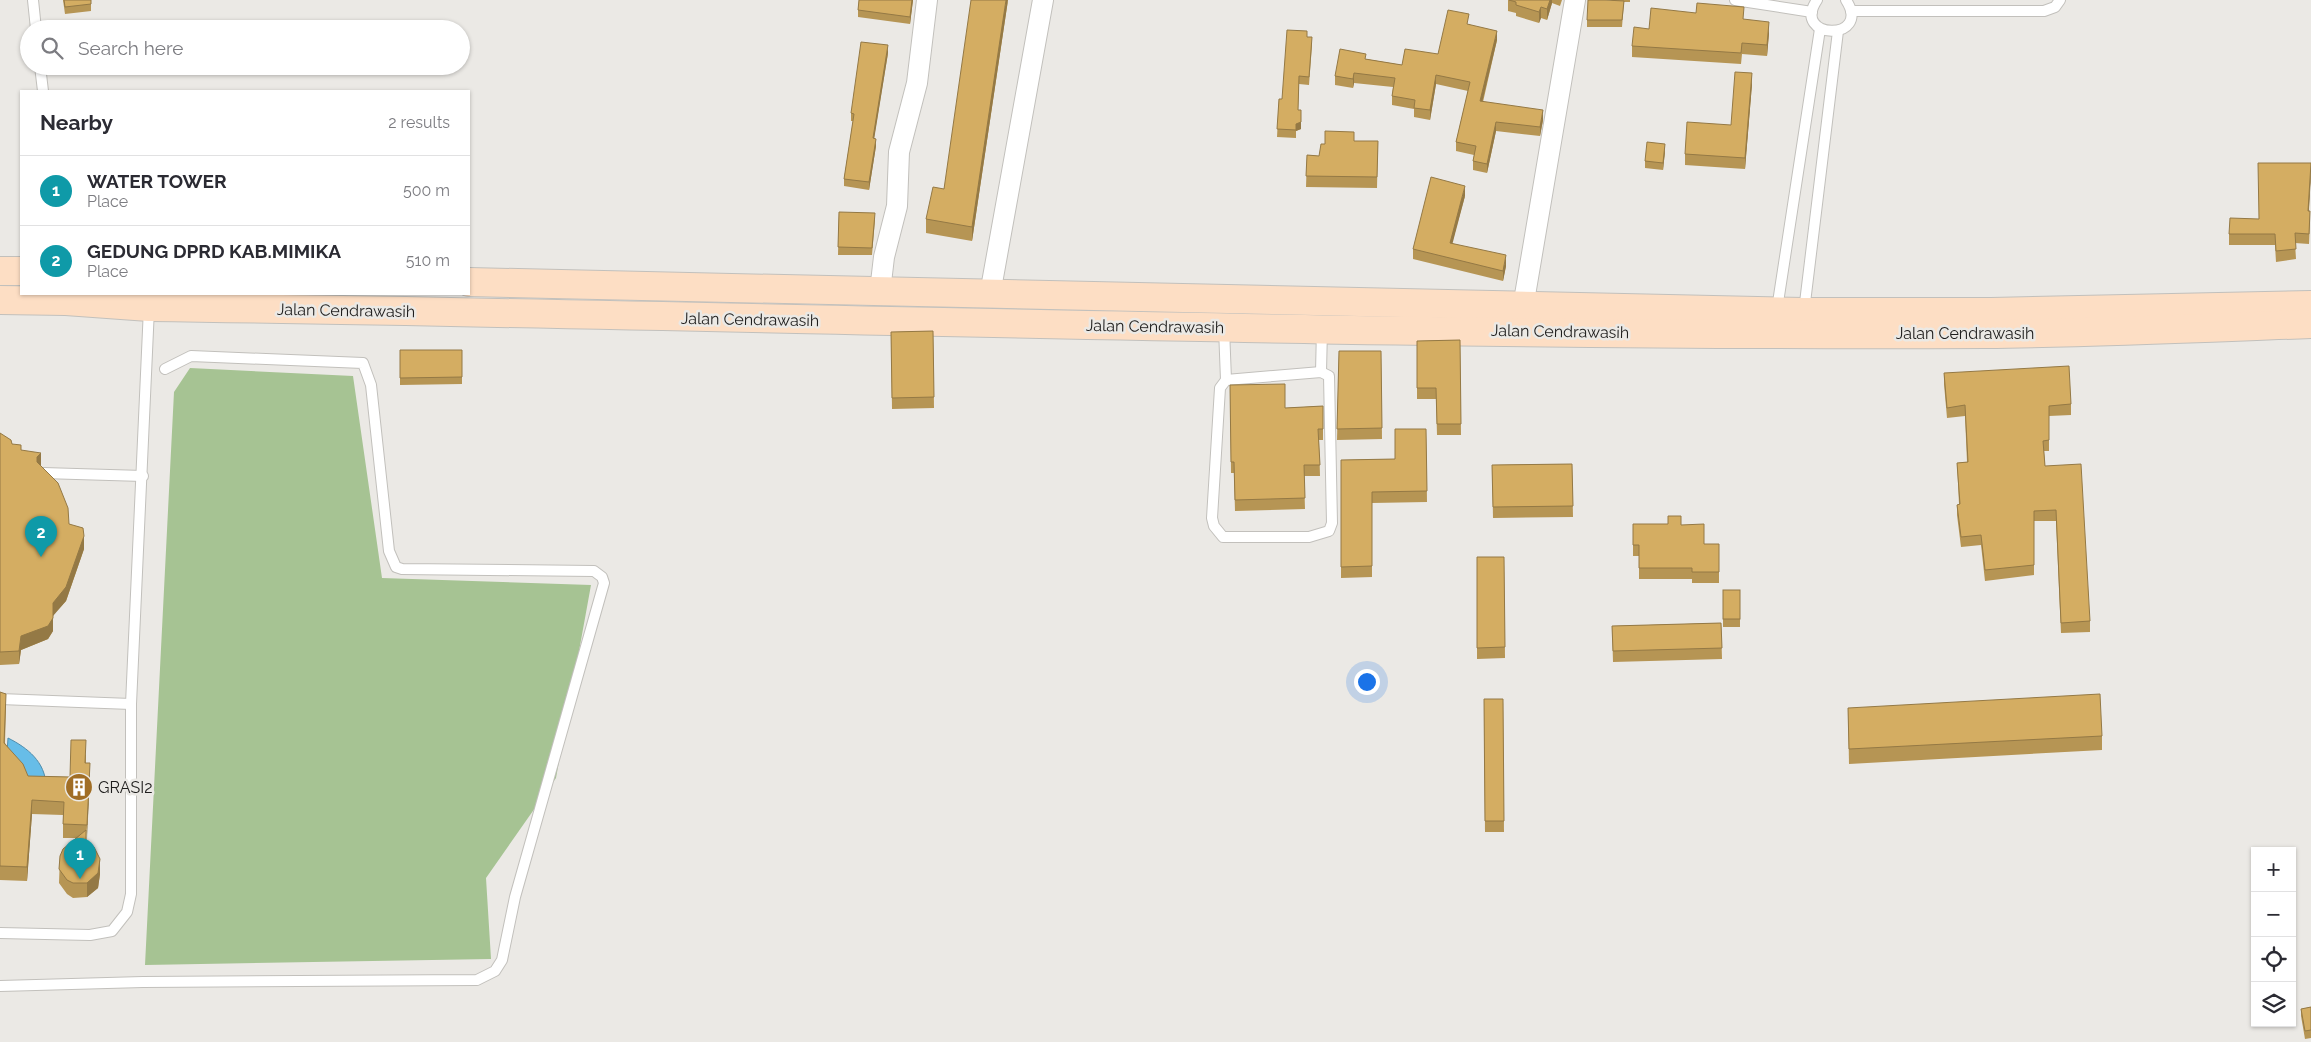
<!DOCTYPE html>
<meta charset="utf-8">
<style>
:root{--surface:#fff;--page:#f2f2f3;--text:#2b2b33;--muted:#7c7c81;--line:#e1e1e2;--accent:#a16e25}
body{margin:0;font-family:Raleway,sans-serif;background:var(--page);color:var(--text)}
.controls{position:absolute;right:15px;bottom:15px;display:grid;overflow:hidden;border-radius:0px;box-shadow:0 1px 4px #0004}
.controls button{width:45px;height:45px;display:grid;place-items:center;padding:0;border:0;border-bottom:1px solid var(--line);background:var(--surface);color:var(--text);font:25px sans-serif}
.you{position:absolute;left:1366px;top:681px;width:18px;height:18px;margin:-12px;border:4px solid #fff;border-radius:50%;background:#1a73e8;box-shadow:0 0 0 8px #1a73e833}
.badge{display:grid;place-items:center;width:32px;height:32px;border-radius:50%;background:var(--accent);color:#fff;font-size:16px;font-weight:700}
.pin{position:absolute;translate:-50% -41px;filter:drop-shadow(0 1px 2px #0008)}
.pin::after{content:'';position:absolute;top:26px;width:18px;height:15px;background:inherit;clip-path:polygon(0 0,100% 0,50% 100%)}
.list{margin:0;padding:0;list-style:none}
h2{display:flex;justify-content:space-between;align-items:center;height:65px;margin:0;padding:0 20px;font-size:21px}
h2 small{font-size:16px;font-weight:400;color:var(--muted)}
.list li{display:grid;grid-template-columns:32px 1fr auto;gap:15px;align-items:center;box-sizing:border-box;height:70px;padding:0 20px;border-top:1px solid var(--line)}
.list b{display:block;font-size:19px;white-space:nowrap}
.list p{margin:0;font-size:16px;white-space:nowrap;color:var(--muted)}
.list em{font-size:16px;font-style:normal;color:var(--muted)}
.icon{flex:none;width:28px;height:28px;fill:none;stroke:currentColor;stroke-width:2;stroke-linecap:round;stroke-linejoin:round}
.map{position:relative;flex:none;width:2311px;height:1042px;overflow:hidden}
.search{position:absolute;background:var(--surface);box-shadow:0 1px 4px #0004;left:20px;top:20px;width:450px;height:55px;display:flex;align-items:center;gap:12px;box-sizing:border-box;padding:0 18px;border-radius:28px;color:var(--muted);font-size:19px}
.panel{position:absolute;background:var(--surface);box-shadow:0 1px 4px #0004;left:20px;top:90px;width:450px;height:205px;border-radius:0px}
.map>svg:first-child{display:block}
</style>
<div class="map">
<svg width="2311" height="1042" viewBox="0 0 2311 1042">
<rect width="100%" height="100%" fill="#ebe9e5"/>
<path fill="#a6c393" d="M190,368L353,376L382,578L591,585L556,778L486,878L491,959L145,965L174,392Z"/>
<path fill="#67bde8" stroke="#518dab" d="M8,738C28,748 45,762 46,785L31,786L7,754Z"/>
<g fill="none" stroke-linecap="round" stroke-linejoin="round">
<g stroke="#c2c0bc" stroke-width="12">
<g id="service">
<path d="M33,0L36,29"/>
<path d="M1735,0L1812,12"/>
<path d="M1817,0C1790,40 1873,42 1846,0"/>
<path d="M1851,11H2044L2055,7L2060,0"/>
<path d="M40,66L43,91"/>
<path d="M1777,309L1820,29"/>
<path d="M1804,311L1838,31"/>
<path d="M1224,328L1226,380"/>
<path d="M1321,372L1329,376L1332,523L1329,531L1309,537H1223L1214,526L1212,518L1220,388L1226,380Z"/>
<path d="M1321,372L1322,329"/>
<path d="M43,473L143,476"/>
<path d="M0,699L131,704"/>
<path d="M0,933L90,935L112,931L127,912L131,894V704L149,308"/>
<path d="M0,986L143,982L477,980L495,971L502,960L515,897L604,583L602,577L594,571L402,569L396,567L389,551L371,385L363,363L191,356L165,369"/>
</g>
</g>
<g stroke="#c2c0bc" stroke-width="22">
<g id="minor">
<path d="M880,291L884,257L897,206L899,152L917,83L927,0"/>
<path d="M990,294L1043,0"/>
<path d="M1523,307L1575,0"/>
</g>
</g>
<g stroke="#c2c0bc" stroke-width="30">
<g id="secondary">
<path d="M0,271H21"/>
<path d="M469,282L1804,312H1991L2311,305"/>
<path d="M0,300L66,301L149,307C761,315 1373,337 1985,334C2094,333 2202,328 2311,324"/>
</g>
</g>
<use href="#service" stroke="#fff" stroke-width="10"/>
<use href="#minor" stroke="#fff" stroke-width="20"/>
<use href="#secondary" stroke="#fddec4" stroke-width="28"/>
</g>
<g fill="#b69554">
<path d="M63,0H91V11L65,14Z"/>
<path d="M859,0H913L910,24L858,17V10Z"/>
<path d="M1008,0L972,241L926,233V219L944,189Z"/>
<path d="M1508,0H1562L1560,6L1552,3L1547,20L1541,18L1539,23L1516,16V13L1508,11Z"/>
<path d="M1612,0H1630V2H1624L1622,27H1587V20Z"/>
<path d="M1744,20L1769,33L1767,56L1742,54L1741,64L1632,57V46L1649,29Z"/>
<path d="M1469,24L1497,40L1483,102L1543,120L1540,136L1496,131L1487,173L1473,170V161L1474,155L1456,151V142L1468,91L1436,84L1430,120L1414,117V109L1392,105V96L1393,87L1354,83L1353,88L1335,85V76L1366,59L1402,65L1438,54Z"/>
<path d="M1307,37L1312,45L1309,85L1299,84L1298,110L1301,129L1296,131V138L1277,137L1279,99H1282Z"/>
<path d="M888,53L874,138L876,146L869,190L844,186V179L853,121H851V113Z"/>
<path d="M1752,84L1745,169L1685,165V154L1731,125Z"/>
<path d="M1354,141H1378L1377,188L1306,187L1307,155L1319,156Z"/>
<path d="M1665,151L1663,170L1645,168V161Z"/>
<path d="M2311,163L2309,211L2310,222L2309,244L2295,243L2296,259L2276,262L2275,245H2229V234L2259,219Z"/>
<path d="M1465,196L1452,243L1506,266L1503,281L1413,259V249Z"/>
<path d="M839,212L875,220L872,255H838Z"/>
<path d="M933,331L934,408L892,409L891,332Z"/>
<path d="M1460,340L1461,435H1437L1436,399H1417V341Z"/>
<path d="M400,350H462V384L400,385Z"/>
<path d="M1339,351H1381L1382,439L1337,440Z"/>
<path d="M1944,373L2071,404V415L2049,416V451H2044L2045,466L2090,621V632L2061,633L2056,521H2034V575L1985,581L1981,545L1961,547L1957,515V505L1959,504L1957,463L1967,462L1965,416L1947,418L1944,384Z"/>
<path d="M1230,385L1285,408L1323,406V440H1319L1320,476H1304L1305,509L1235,511L1234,473H1231Z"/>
<path d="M1426,429L1427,502L1372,503V577L1341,578V460L1395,459Z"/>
<path d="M0,433L12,444L21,450L41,466L69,524L84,549L66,601L53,615V631L48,639L21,650L19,664L0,665Z"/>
<path d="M1572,464L1573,517L1493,518L1492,465Z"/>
<path d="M1633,524L1681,525L1704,544H1719V583H1692V579H1639V556H1633Z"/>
<path d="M1477,557H1504L1505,658L1477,659Z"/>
<rect x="1723" y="590" width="17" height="37"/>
<path d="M1721,623L1722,659L1613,662L1612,626Z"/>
<path d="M0,692L6,707L5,743L28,776L70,777L86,754V763L90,777L86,843L100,874L98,888L87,897L73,898L67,894L59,883L60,856L77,838H63V815L32,814L27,881L0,880Z"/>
<path d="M1484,699H1503L1504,832H1485Z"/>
<path d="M1848,708L2102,736V750L1849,764Z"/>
<path d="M2311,1007V1038L2305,1039L2301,1016V1009Z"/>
</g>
<g fill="#947945">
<path d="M912,0H913L910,24V17Z"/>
<path d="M1006,0H1008L972,241V227Z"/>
<path d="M1550,0H1552V3L1547,20V9Z"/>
<path d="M1541,7V18L1539,23V12Z"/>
<path d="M1769,22V33L1767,56V45Z"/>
<path d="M1497,31V40L1480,111V101Z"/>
<path d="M888,45V53L873,146V138Z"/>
<path d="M1354,73V83L1353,88V79Z"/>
<path d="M1752,73V84L1745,169V158Z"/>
<path d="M1436,75V84L1430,120V110Z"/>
<path d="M1301,110V129L1296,131V138V124Z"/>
<path d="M1543,110V120L1540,136V127Z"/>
<path d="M1496,122V131L1487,173V164Z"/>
<path d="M876,139V146L869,190V182Z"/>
<path d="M1665,144V151L1663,170V163Z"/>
<path d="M2311,167V177L2308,222V211Z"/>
<path d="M1465,186V196L1450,253V243Z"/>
<path d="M1506,255V266L1503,281V271Z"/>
<path d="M41,453V467L37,470V457Z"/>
<path d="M84,536V549L66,601L53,616V603Z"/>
<path d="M53,618V631L48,639L21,650L19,664V651L21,636Z"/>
<path d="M90,763V777L87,838V825Z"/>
<path d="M32,800V814L27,881V867Z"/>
<path d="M100,859V874L98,888L87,897V883Z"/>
</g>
<g fill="#d4ad62" stroke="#947945">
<path d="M64,0H91V4L65,7Z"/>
<path d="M859,0H912L910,17L858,10Z"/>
<path d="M971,0H1006L972,227L926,219L933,187L944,189Z"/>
<path d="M1509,0H1550L1547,9L1541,7L1539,12L1516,5V2Z"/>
<path d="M1588,0H1605L1624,1L1622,20H1587Z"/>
<path d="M1697,3L1744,7L1743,19L1769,22L1767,45L1742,43L1741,53L1632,46L1634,27L1649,29L1651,8L1696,13Z"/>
<path d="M1448,10L1469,14L1467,24L1497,31L1480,101L1543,110L1540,127L1496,122L1487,164L1473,161L1476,146L1456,142L1470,82L1436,75L1430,110L1414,108L1415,100L1392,96L1395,78L1354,73L1353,79L1335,76L1340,49L1366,54L1365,59L1402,65L1405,49L1438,54Z"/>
<path d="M1287,30L1307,31V37H1312L1309,77L1299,76L1298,110H1301V122L1296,124V130L1277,129L1279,99H1282Z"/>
<path d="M861,42L888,45L873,138L876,139L869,182L844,179L854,114L851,113Z"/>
<path d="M1735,72L1752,73L1745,158L1685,154L1687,122L1731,125Z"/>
<path d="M1325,131L1354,132V141H1378L1377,177L1306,176L1307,155L1319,156L1321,144H1325Z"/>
<path d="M1647,142L1665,144L1663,163L1645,161Z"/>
<path d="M2258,163H2311L2308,211H2310L2309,234L2295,233L2296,249L2276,251L2275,234H2229L2230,218L2259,219Z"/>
<path d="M1431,177L1465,186L1450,243L1506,255L1503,271L1413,249Z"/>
<path d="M839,212L875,213L872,248L838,247Z"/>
<path d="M933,331L934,397L892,398L891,332Z"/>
<path d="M1460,340L1461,424H1437L1436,388H1417V341Z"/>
<path d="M400,350H462V377L400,378Z"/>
<path d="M1339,351H1381L1382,428L1337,429Z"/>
<path d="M2069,366L2071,404L2049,406V440L2043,441L2045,466L2081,464L2090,621L2061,623L2056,510L2034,511V565L1985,570L1981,535L1961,537L1957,505L1960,504L1957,463L1968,462L1965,405L1947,408L1944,373Z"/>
<path d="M1285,384V408L1323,406V429H1318L1320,465H1304L1305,498L1235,500L1234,462H1231L1230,385Z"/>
<path d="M1395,429H1426L1427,491L1372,492V566L1341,567V460L1395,459Z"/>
<path d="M0,433L11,440L12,444L21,445V450L41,453L37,457V462L58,483L68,508L69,524L83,528L84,536L66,587L53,603V618L48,626L21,636L19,651L0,652Z"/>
<path d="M1572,464L1573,506L1493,507L1492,465Z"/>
<path d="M1668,516H1681V525L1704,524V544H1719V572H1692V568H1639V545H1633V524H1668Z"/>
<path d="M1477,557H1504L1505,647L1477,648Z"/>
<rect x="1723" y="590" width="17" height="29"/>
<path d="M1721,623L1722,648L1613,651L1612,626Z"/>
<path d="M0,692L6,694L4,743L23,764L28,776L70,777L71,740H86L85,763H90L87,825L63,824L64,802L32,800L27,867L0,866Z"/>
<path d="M2100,694L2102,736L1849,749L1848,708Z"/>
<path d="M1484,699H1503L1504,821H1485Z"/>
<path d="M86,830V842L94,847L100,859L98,873L87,883H73L67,880L59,869L60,856L63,849Z"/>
<path d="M2311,1007V1030L2305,1031L2301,1009Z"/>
</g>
<defs>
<g id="building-disc" transform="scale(1.4375)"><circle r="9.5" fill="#a16e25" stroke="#ebe9e5"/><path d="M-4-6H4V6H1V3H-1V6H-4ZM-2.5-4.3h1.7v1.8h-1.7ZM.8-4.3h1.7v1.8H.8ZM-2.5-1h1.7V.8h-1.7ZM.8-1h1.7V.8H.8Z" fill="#fff"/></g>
</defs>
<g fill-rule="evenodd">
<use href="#building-disc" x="79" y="787"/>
</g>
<g text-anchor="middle" stroke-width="5" stroke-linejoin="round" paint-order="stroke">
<g font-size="16" fill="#1e1d1c" stroke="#ebe9e5">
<text transform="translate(346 310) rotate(1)" y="6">Jalan Cendrawasih</text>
<text transform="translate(750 319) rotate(1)" y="6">Jalan Cendrawasih</text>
<text transform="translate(1155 326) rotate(1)" y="6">Jalan Cendrawasih</text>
<text transform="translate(1560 331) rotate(1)" y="6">Jalan Cendrawasih</text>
<text x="1965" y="339">Jalan Cendrawasih</text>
</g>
<g font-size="16" fill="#1e1d1c" stroke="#ebe9e5" text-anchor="start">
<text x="98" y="793">GRASI2</text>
</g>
</g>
</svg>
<div class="controls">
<button>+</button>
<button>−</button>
<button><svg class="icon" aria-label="locate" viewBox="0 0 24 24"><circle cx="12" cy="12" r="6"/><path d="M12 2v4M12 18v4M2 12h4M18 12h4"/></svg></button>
<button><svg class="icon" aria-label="layers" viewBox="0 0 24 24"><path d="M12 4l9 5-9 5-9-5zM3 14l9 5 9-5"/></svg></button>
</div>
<div class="you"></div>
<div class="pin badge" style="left:80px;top:879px;background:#0f9aa8">1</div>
<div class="pin badge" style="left:41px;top:557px;background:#0f9aa8">2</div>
<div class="search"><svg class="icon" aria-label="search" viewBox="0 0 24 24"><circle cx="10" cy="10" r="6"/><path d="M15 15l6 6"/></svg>Search here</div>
<section class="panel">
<h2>Nearby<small>2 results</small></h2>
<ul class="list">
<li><span class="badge" style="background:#0f9aa8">1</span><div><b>WATER TOWER</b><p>Place</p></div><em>500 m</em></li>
<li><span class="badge" style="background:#0f9aa8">2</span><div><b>GEDUNG DPRD KAB.MIMIKA</b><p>Place</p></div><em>510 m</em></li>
</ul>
</section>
</div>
